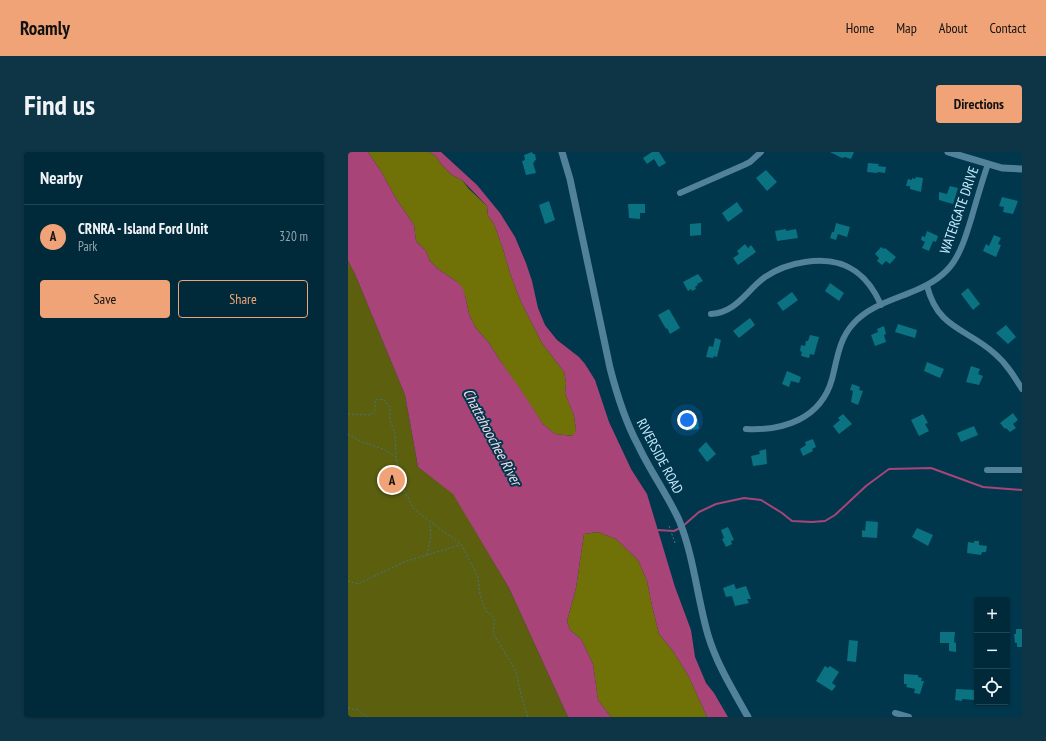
<!DOCTYPE html>
<meta charset="utf-8">
<style>
:root{--surface:#00293a;--page:#0e3545;--text:#f1f3f6;--muted:#95a6af;--line:#224554;--accent:#efa376}
body{margin:0;font-family:"PT Sans Narrow",sans-serif;background:var(--page);color:var(--text)}
.controls{position:absolute;right:12px;bottom:12px;display:grid;overflow:hidden;border-radius:4px;box-shadow:0 1px 3px #0004}
.controls button{width:36px;height:36px;display:grid;place-items:center;padding:0;border:0;border-bottom:1px solid var(--line);background:var(--surface);color:var(--text);font:20px sans-serif}
.you{position:absolute;left:339px;top:268px;width:14px;height:14px;margin:-10px;border:3px solid #fff;border-radius:50%;background:#1a73e8;box-shadow:0 0 0 6px #1a73e833}
.badge{display:grid;place-items:center;width:26px;height:26px;border-radius:50%;background:var(--accent);color:#111;font-size:13px;font-weight:700}
.pin{position:absolute;translate:-50% -50%;border:2px solid #fff;box-shadow:0 1px 4px #0006}
.list{margin:0;padding:0;list-style:none}
h2{display:flex;justify-content:space-between;align-items:center;height:52px;margin:0;padding:0 16px;font-size:17px}
h2 small{font-size:13px;font-weight:400;color:var(--muted)}
.list li{display:grid;grid-template-columns:26px 1fr auto;gap:12px;align-items:center;box-sizing:border-box;height:64px;padding:0 16px;border-top:1px solid var(--line)}
.list b{display:block;font-size:15px;white-space:nowrap}
.list p{margin:0;font-size:13px;white-space:nowrap;color:var(--muted)}
.list em{font-size:13px;font-style:normal;color:var(--muted)}
.actions{display:flex;gap:8px;padding:12px 16px}
.actions a{flex:1;padding:9px 0;border:1px solid var(--accent);border-radius:4px;text-align:center;font-size:14px;color:var(--accent)}
.actions .main{background:var(--accent);color:#111}
.icon{flex:none;width:22px;height:22px;fill:none;stroke:currentColor;stroke-width:2;stroke-linecap:round;stroke-linejoin:round}
.map{position:relative;flex:none;width:674px;height:565px;overflow:hidden;border-radius:4px}
header{display:flex;align-items:center;gap:24px;box-sizing:border-box;height:56px;padding:0 20px;background:var(--accent);color:#111}
header strong{font-size:19px}
nav{display:flex;gap:22px;margin-inline-start:auto;font-size:14px}
.intro{display:flex;align-items:center;justify-content:space-between;box-sizing:border-box;height:96px;padding:0 24px}
h1{margin:0;font-size:28px}
.button{padding:10px 18px;border-radius:4px;background:var(--accent);color:#111;font-size:14px;font-weight:700}
main{display:flex;gap:24px;padding:0 24px}
aside{flex:1;background:var(--surface);border-radius:4px;box-shadow:0 1px 3px #0004}
.map>svg:first-child{display:block}
</style>
<header>
<strong>Roamly</strong>
<nav><a>Home</a><a>Map</a><a>About</a><a>Contact</a></nav>
</header>
<div class="intro"><h1>Find us</h1><a class="button">Directions</a></div>
<main>
<aside>
<h2>Nearby<small></small></h2>
<ul class="list">
<li><span class="badge">A</span><div><b>CRNRA - Island Ford Unit</b><p>Park</p></div><em>320 m</em></li>
</ul>
<div class="actions"><a class="main">Save</a><a>Share</a></div>
</aside>
<div class="map">
<svg width="674" height="565" viewBox="0 0 674 565">
<rect width="100%" height="100%" fill="#00374d"/>
<path fill="#5c5f0e" d="M0,109L7,122L57,243L70,315L105,341L161,436L220,565H0Z"/>
<g fill="#707208">
<path d="M20,0H81L88,4L93,12L104,23L114,28L121,37L139,54L140,64L146,72L155,97L163,124L173,150L194,191L216,220L218,231L217,241L226,264L228,278L226,284L207,282L195,272L151,207L141,191L127,175L121,162L117,143L108,129L90,117L82,109L78,99L68,89L66,73L47,45L34,21Z"/>
<path d="M250,380L268,387L290,408L299,429L304,454L311,482L325,499L341,525L359,565H263L250,548L245,512L233,487L222,478L219,469L228,436L236,382Z"/>
</g>
<path fill="#a84477" d="M0,0H20L34,21L47,45L66,73L68,89L78,99L82,109L90,117L108,129L114,135L117,143L121,162L127,175L141,191L151,207L173,238L195,272L207,282L225,284L228,278L226,264L217,241L218,231L216,220L194,191L173,150L163,124L155,97L146,72L140,64L139,54L114,28L104,23L93,12L88,4L81,0H93L129,33L152,61L167,85L178,111L184,129L190,156L197,173L209,188L231,205L237,212L247,228L261,270L283,317L299,342L327,435L343,478L347,505L358,531L366,541L380,565H359L341,525L325,499L311,482L304,454L299,429L290,408L268,387L250,380L236,382L228,436L219,469L222,478L233,487L245,512L250,548L263,565H220L161,436L105,342L70,315L57,243L7,122L0,109Z"/>
<g fill="none" stroke-linecap="round" stroke-linejoin="round">
<g stroke="#a84477" stroke-width="2">
<path d="M335,374L351,360L368,352L396,346L413,348L434,361L444,369L464,370L477,369L487,363L518,334L541,317L583,316L635,335L674,338"/>
<path d="M309,378L326,379L332,376"/>
</g>
</g>
<g fill="#0a7281">
<path d="M184,0L185,2H187L188,8L186,9L187,10L185,11L188,21L178,23L174,9L177,8L176,3Z"/>
<path d="M304,0H311L318,11L311,15L306,7L299,12L295,6Z"/>
<path d="M482,0H506L503,7L497,5L494,6Z"/>
<path d="M520,11L531,12L530,14L538,15L537,21L530,20L529,21L519,20Z"/>
<path d="M418,18L429,30L419,39L408,26Z"/>
<path d="M568,25L575,26L573,40L562,37V34H558L560,27L564,28V26L567,27Z"/>
<path d="M602,34L610,36L605,52L591,48V40L599,42Z"/>
<path d="M654,45L670,49L665,62L655,60L656,55L651,54Z"/>
<path d="M201,49L207,68L197,72L191,53Z"/>
<path d="M389,50L395,59L380,70L374,61Z"/>
<path d="M280,52H297V61H292V67L281,66Z"/>
<path d="M353,71V83L342,84V72Z"/>
<path d="M488,71L502,75L499,85L490,82L488,88L482,86L484,80H486Z"/>
<path d="M438,77V79L448,77L450,86L429,89L427,79Z"/>
<path d="M579,79L590,84L588,90L585,89L581,99L574,96L577,90L573,88L574,84L577,85Z"/>
<path d="M646,83L653,86L650,92L653,93L648,105L635,99L638,92L641,94Z"/>
<path d="M397,92L400,96L403,93L408,100L390,113L385,106L391,102L389,99Z"/>
<path d="M533,95L536,97L537,96L548,105L542,112L538,109L534,113L529,109L531,106L527,102Z"/>
<path d="M350,122L355,129L349,132L350,133L347,135L348,137L344,139L343,137L340,139L335,130Z"/>
<path d="M482,131L496,141L491,149L477,139Z"/>
<path d="M620,136L632,152L625,158L613,142Z"/>
<path d="M444,140L450,148L435,159L429,151Z"/>
<path d="M321,157L332,176L322,182L319,176L318,177L310,163Z"/>
<path d="M402,166L407,173L391,186L385,179Z"/>
<path d="M550,172L569,178L567,186L547,180Z"/>
<path d="M658,173L668,185L660,192L648,181Z"/>
<path d="M536,174L538,182L536,183L538,190L527,194L523,183L530,180L529,177Z"/>
<path d="M462,183L471,185L466,203L462,202L461,206L453,204L454,200L452,199L453,193L457,194L458,189H460Z"/>
<path d="M367,186L373,188L369,205L366,204L365,206L358,205L361,194L365,195Z"/>
<path d="M579,210L596,217L592,226L576,219Z"/>
<path d="M623,214L632,217L630,222L635,224L631,233L618,230Z"/>
<path d="M439,219L453,225L451,231L443,229L441,235L434,232Z"/>
<path d="M504,232L512,235L511,238L515,239L510,253L503,250L505,239L502,238Z"/>
<path d="M343,261L344,264L346,263L347,268L350,267L351,277L338,279L334,262Z"/>
<path d="M665,261L670,268L665,272L668,276L662,280L658,276L657,277L652,271Z"/>
<path d="M495,262L504,272L491,282L485,274L492,268L490,266Z"/>
<path d="M575,262L580,271L577,272L581,279L571,284L563,268Z"/>
<path d="M626,274L630,283L613,290L609,281Z"/>
<path d="M465,287L468,295L464,297L465,299L455,304L452,297L458,293L457,290Z"/>
<path d="M358,290L368,302L359,310L350,298Z"/>
<path d="M418,297L419,312L405,314L403,304L412,302L411,299Z"/>
<path d="M518,369L530,370L529,386L514,385V378L517,379Z"/>
<path d="M380,375L386,388L383,389L384,392L378,395L374,387L376,386L373,378Z"/>
<path d="M569,376L585,383L580,394L564,385Z"/>
<path d="M626,389H631V393L639,394L638,400H634L633,403L619,401L620,390L626,391Z"/>
<path d="M386,432L388,437L398,434L403,447H399L401,451L387,454L384,444L378,445L375,436Z"/>
<path d="M668,477H674V495H669V491H667L666,482H668Z"/>
<path d="M592,480H607L606,490L608,491V500L601,499V491H592Z"/>
<path d="M501,488L510,489L508,510L499,509Z"/>
<path d="M477,514L480,516L482,514L491,520L484,531L488,534L484,539L468,529Z"/>
<path d="M556,522L570,523V525L574,526L573,529H576L572,542L566,541L567,537L558,535L559,532H556Z"/>
<path d="M608,537L627,538L626,548L614,547V549L607,548Z"/>
</g>
<g fill="none" stroke-linecap="round" stroke-linejoin="round">
<g stroke="#447489" stroke-width="1" stroke-dasharray="2 2" stroke-linecap="butt">
<path d="M0,262L22,263L27,258V248L35,247L42,255V268L47,282L48,305"/>
<path d="M0,282L14,290L35,297L48,305L54,334L65,356L72,362L113,392L130,425L132,443L138,459L144,463L147,469L145,478L146,483L168,519L173,543L180,565"/>
<path d="M321,374L327,391"/>
<path d="M79,403L83,385L82,371"/>
<path d="M0,429L10,432L56,410L112,393"/>
<path d="M0,556L10,558L19,565"/>
</g>
<g stroke="#52829b" stroke-width="6">
<path d="M332,41L396,13L402,10L413,0"/>
<path d="M579,134C590,177 618,176 646,201C658,211 666,224 674,237"/>
<path d="M363,162C389,160 398,139 417,125C429,117 443,112 457,110C494,104 518,119 533,153"/>
<path d="M398,277C435,279 473,267 484,227C489,208 491,187 505,172C521,154 545,148 566,139C606,123 612,103 624,64C629,47 634,29 640,12"/>
<path d="M639,318H674"/>
<path d="M547,561L561,565"/>
</g>
<g stroke="#52829b" stroke-width="7">
<path d="M214,0L222,27L262,216C269,243 277,269 290,293C302,319 319,342 331,368C346,405 349,445 360,483C369,513 385,538 400,565"/>
<path d="M600,0L654,16L674,17"/>
</g>
</g>
<g text-anchor="middle" stroke-width="4" stroke-linejoin="round" paint-order="stroke">
<g font-size="14" fill="#c9ebfd" stroke="#00374d">
<text transform="translate(611 58) rotate(-71)" y="5">WATERGATE DRIVE</text>
<text transform="translate(312 304) rotate(62)" y="5">RIVERSIDE ROAD</text>
</g>
<g font-size="15" font-style="italic" fill="#f5d9e4" stroke="#00374d">
<text transform="translate(144 285) rotate(62)" y="5">Chattahoochee River</text>
</g>
</g>
</svg>
<div class="controls">
<button>+</button>
<button>−</button>
<button><svg class="icon" aria-label="locate" viewBox="0 0 24 24"><circle cx="12" cy="12" r="6"/><path d="M12 2v4M12 18v4M2 12h4M18 12h4"/></svg></button>
</div>
<div class="you"></div>
<div class="pin badge" style="left:44px;top:328px">A</div>
</div>
</main>
